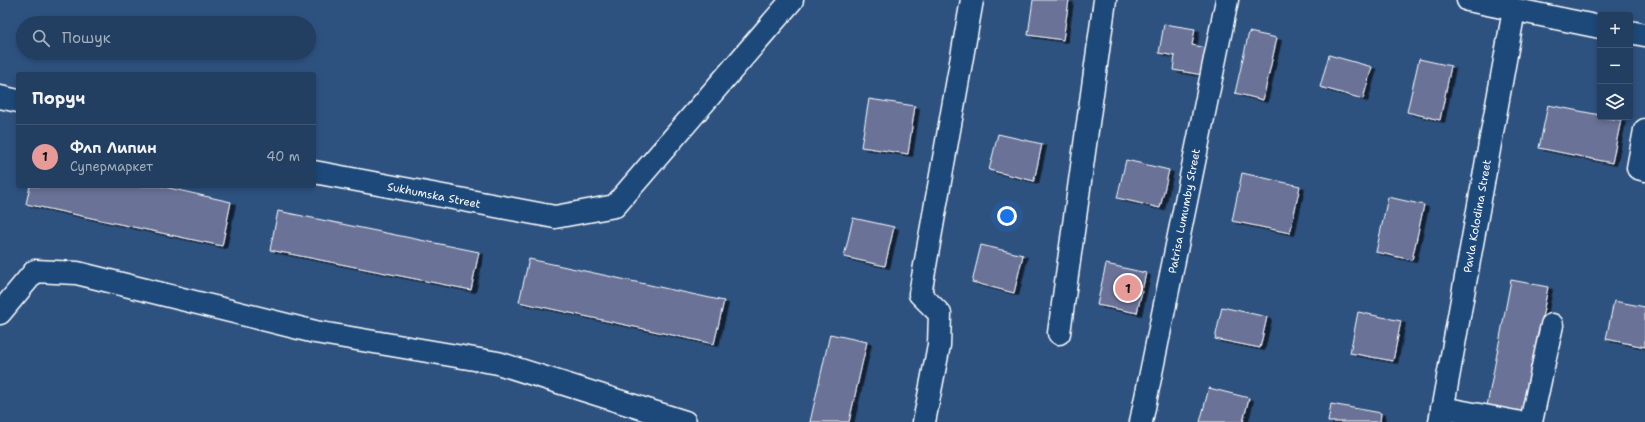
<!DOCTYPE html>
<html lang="uk">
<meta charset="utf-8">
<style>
:root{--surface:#223e60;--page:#2a4566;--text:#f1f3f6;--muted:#a2aebd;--line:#3f5775;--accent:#e69b98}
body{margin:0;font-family:"Shantell Sans",sans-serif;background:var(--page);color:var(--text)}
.controls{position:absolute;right:12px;top:12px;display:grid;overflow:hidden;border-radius:4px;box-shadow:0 2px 6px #0003}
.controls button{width:36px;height:36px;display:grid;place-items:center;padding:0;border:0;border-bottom:1px solid var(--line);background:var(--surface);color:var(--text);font:20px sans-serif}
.you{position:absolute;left:1007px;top:216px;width:14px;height:14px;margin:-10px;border:3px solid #fff;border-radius:50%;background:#1a73e8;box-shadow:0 0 0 6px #1a73e833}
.badge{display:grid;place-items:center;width:26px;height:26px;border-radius:50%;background:var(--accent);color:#111;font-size:13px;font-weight:700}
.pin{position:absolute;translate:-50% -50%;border:2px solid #fff;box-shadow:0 1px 4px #0006}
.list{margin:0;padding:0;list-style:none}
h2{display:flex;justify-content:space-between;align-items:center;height:52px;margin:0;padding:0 16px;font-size:17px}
h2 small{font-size:13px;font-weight:400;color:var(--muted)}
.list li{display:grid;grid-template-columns:26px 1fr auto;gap:12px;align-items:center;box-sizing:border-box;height:64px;padding:0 16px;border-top:1px solid var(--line)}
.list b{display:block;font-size:15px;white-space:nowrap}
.list p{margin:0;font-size:13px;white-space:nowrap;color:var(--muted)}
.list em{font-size:13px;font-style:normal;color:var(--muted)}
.icon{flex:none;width:22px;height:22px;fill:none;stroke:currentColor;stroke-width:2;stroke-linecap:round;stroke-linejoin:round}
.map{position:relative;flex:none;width:1645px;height:422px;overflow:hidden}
.search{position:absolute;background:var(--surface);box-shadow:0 2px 6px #0003;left:16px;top:16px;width:300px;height:44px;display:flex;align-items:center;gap:10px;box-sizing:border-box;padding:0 14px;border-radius:22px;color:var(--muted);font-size:15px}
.panel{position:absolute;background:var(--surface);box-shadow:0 2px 6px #0003;left:16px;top:72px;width:300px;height:116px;border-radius:4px}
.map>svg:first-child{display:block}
</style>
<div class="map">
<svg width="1645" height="422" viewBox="0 0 1645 422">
<defs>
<filter id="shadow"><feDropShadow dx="4.5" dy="2.5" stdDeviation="0" flood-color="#0009"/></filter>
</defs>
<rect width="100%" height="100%" fill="#2e5280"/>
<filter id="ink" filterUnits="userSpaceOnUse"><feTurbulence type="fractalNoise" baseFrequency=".025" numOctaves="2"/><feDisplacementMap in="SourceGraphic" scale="8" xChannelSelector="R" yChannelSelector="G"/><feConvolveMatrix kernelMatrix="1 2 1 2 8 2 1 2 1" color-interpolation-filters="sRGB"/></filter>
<g filter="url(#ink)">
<g fill="#6a7297" stroke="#fff" filter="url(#shadow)">
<path d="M1033,0H1069L1063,40L1028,35Z"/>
<path d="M1164,24L1195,29L1192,45L1207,48L1203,75L1173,70L1175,56L1159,53Z"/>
<path d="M1249,32L1277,38L1263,100L1235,93Z"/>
<path d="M1329,55L1372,67L1363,99L1320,87Z"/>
<path d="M1419,59L1451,66L1440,120L1407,112Z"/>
<path d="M869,99L915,106L908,154L861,147Z"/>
<path d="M1548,105L1600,115V117L1621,120L1612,163L1539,148Z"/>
<path d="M998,134L1042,144L1034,181L989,170Z"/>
<path d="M1126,160L1169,170L1160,208L1117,198Z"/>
<path d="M1242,173L1300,186L1290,233L1232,221Z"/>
<path d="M30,186H160L231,202L222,246L26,204Z"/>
<path d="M1388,197L1424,205L1412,260L1376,252Z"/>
<path d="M278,211L479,252L471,290L270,250Z"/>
<path d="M853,218L894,227L885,266L844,257Z"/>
<path d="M981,245L1023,255L1014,293L972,282Z"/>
<path d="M529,259L724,301L714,344L519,302Z"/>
<path d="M1106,264L1146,273L1137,313L1097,305Z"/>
<path d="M1511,280L1548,287L1524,413L1487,406Z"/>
<path d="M1614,301L1645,307V347L1606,339Z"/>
<path d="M1222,307L1267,317L1260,348L1215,339Z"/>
<path d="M1358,312L1401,321L1393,361L1350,353Z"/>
<path d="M830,334L867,342L849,422H810Z"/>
<path d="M1209,388L1249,398L1243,422H1200Z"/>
<path d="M1331,404L1381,413L1380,422H1328Z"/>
</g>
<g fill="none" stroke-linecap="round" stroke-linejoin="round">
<g stroke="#fff" stroke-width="25">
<g id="minor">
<path d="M1468,0L1600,27"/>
<path d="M1630,32L1645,35"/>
<path d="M0,97L18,101"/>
<path d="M1645,130L1638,168L1645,170"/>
<path d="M314,172L555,217L615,206L792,0"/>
<path d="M0,313L35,271L77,273L315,332L498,363L685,422"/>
<path d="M1059,333L1105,0"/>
<path d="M1442,408L1516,422"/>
<path d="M924,422L939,345L940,314L920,294L972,0"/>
<path d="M1141,422L1227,0"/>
<path d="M1440,422L1514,10"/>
<path d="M1531,422L1552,325"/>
</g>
</g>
<use href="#minor" stroke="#1f4a7a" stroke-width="22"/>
</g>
</g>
<g text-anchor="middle" stroke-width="3" stroke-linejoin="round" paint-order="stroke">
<g font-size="11" fill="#fff" stroke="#1f4a7a">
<text transform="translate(434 195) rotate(11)" y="4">Sukhumska Street</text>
<text transform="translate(1184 211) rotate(-79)" y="4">Patrisa Lumumby Street</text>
<text transform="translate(1477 216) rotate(-80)" y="4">Pavla Kolodina Street</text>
</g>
</g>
</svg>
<div class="controls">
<button>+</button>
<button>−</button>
<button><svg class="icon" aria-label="layers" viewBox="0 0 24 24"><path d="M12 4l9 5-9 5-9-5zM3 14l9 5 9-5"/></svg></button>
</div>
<div class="you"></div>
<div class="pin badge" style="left:1128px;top:288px">1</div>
<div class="search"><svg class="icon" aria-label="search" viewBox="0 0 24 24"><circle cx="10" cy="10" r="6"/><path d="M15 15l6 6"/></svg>Пошук</div>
<section class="panel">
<h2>Поруч<small></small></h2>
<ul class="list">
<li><span class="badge">1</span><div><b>Флп Липин</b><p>Супермаркет</p></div><em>40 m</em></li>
</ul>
</section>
</div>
